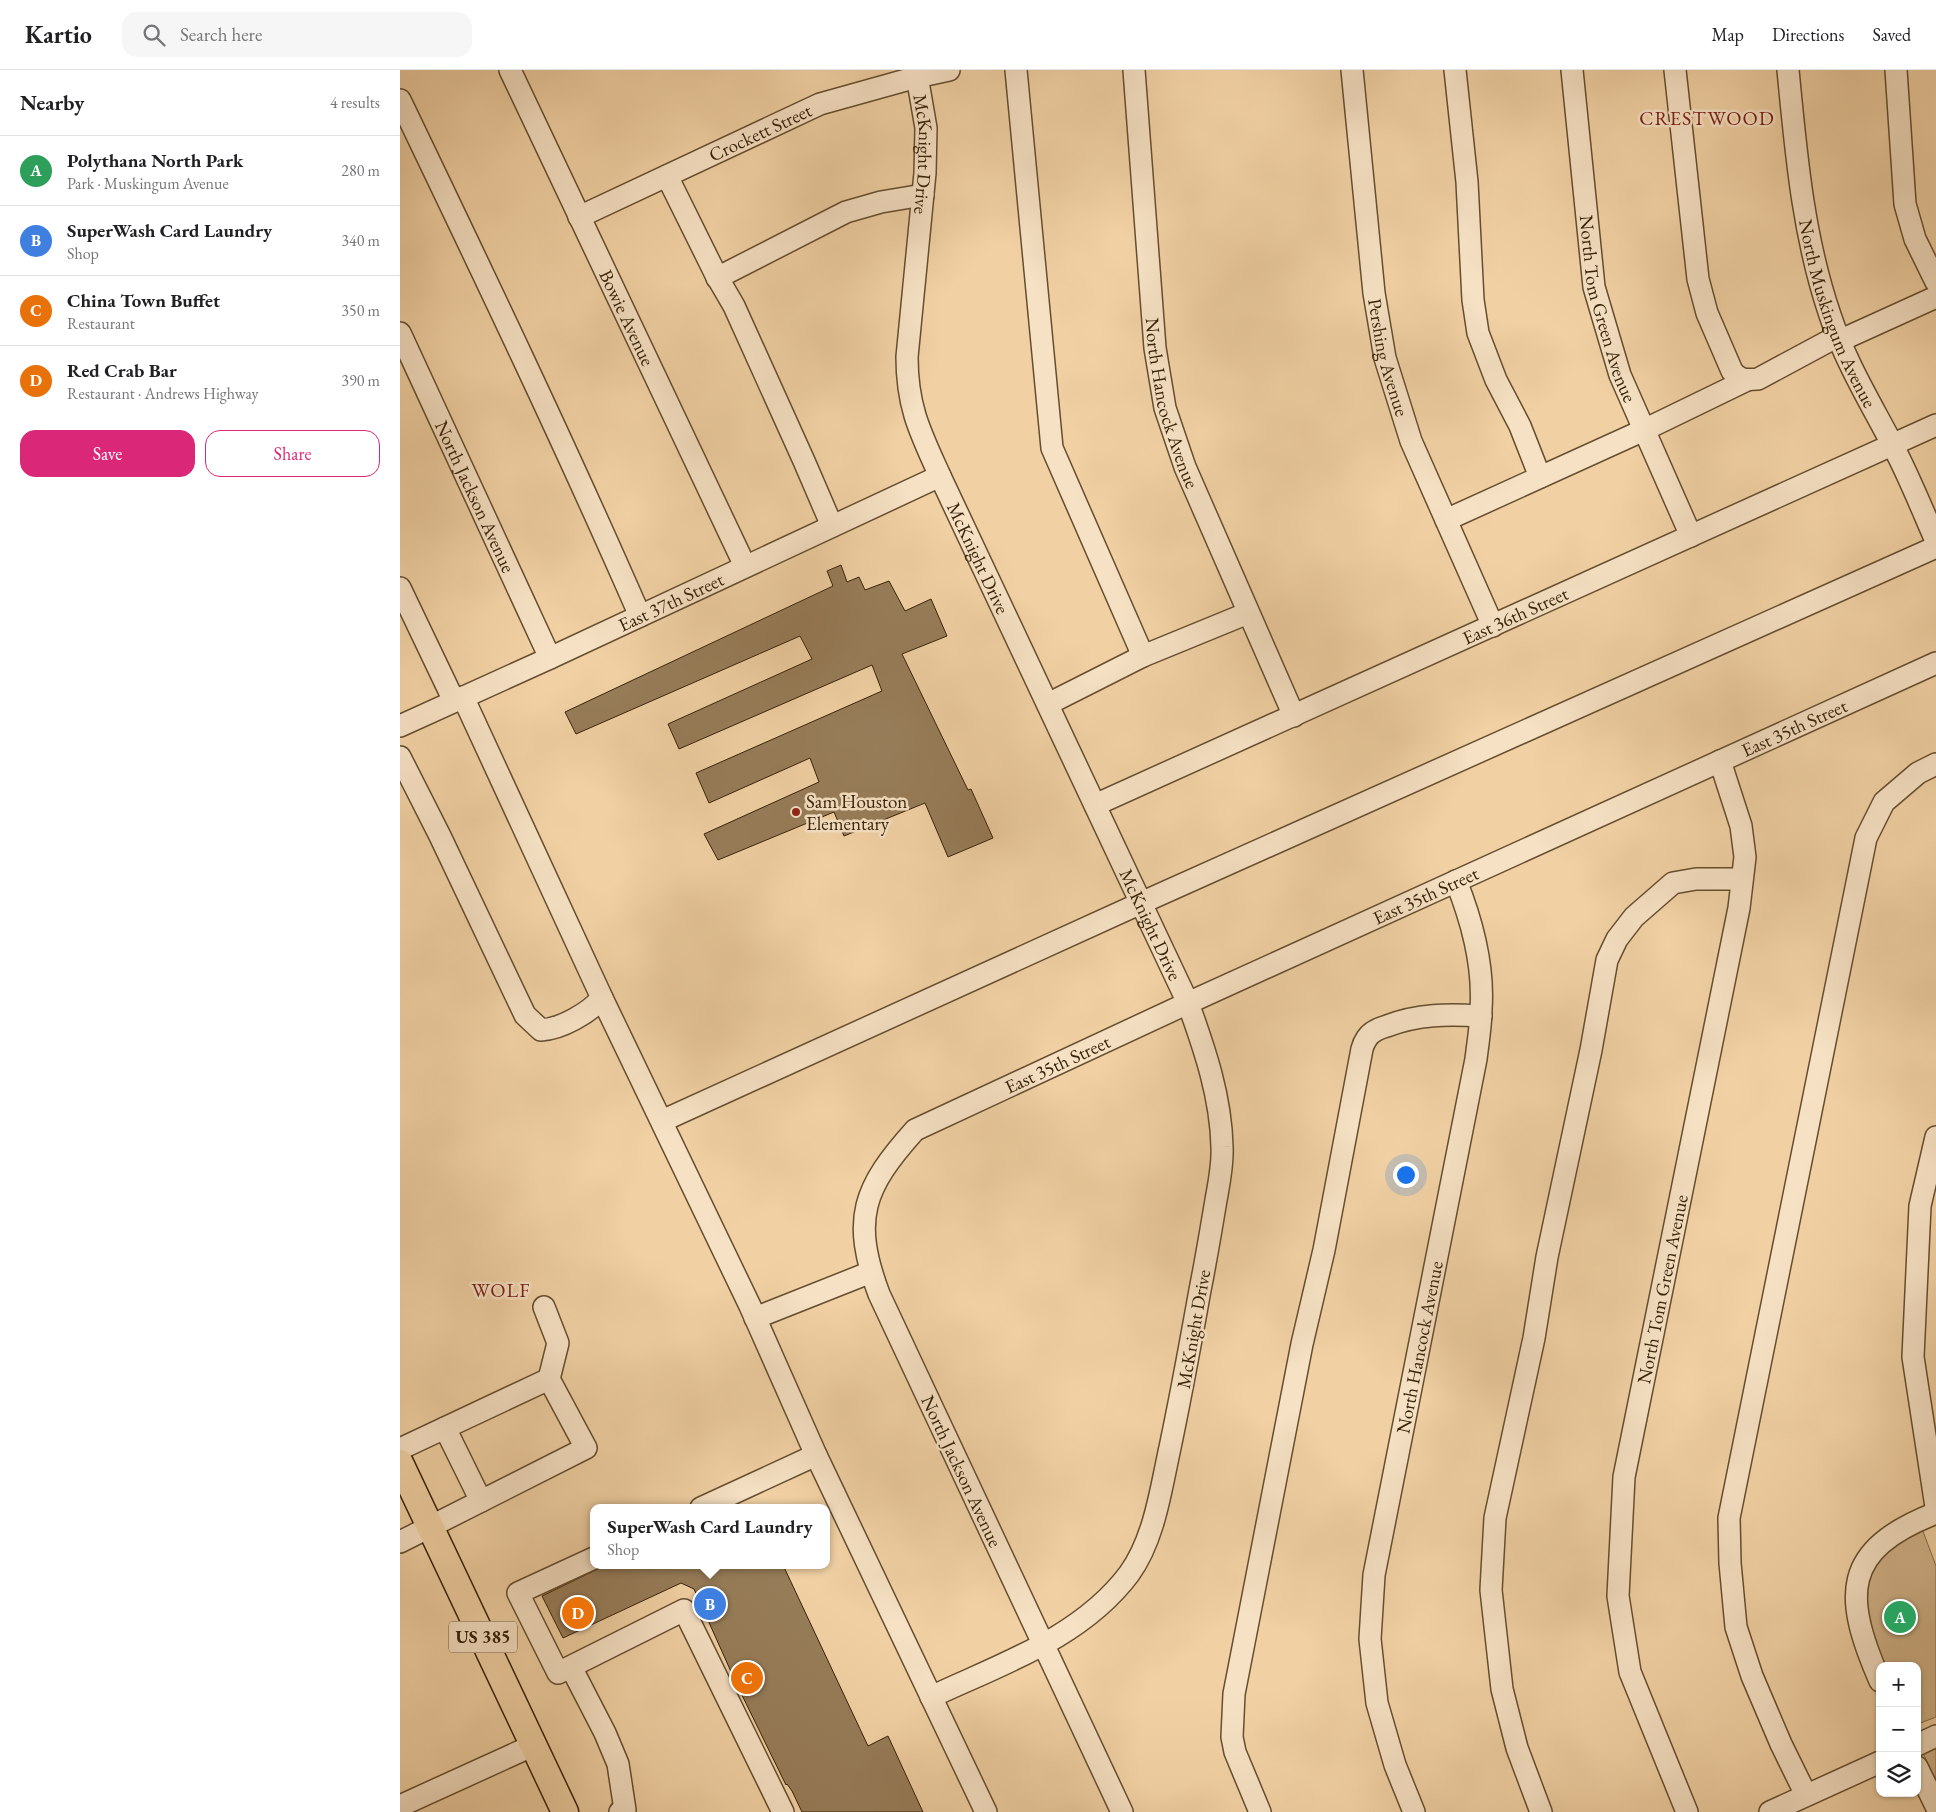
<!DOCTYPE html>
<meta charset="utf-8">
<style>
:root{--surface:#fff;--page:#f6f6f6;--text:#202124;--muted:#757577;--line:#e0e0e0;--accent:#db2777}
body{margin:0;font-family:"EB Garamond",serif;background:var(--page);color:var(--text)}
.controls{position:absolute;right:15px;bottom:15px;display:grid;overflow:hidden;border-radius:10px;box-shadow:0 1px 4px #0004}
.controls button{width:45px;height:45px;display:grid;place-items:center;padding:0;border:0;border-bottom:1px solid var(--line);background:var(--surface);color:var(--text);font:25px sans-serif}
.you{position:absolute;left:1005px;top:1104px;width:18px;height:18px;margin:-12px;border:4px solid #fff;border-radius:50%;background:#1a73e8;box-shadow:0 0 0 8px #1a73e833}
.badge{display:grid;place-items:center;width:32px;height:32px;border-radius:50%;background:var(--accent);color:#fff;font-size:16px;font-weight:700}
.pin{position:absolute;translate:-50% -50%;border:2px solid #fff;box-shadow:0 1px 5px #0006}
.popup{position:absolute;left:190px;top:1434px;width:240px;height:65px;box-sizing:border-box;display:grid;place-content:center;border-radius:10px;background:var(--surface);filter:drop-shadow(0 1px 4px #0005);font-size:16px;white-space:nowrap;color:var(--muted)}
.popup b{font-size:19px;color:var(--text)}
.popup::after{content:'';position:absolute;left:50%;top:100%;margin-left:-10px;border:10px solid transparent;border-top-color:var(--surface)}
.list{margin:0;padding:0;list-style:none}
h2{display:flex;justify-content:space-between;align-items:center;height:65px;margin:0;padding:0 20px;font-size:21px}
h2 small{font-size:16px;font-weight:400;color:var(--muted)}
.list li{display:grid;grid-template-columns:32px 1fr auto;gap:15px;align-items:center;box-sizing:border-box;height:70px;padding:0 20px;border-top:1px solid var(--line)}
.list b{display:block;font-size:19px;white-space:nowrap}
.list p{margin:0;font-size:16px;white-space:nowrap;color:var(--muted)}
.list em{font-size:16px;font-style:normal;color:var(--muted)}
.actions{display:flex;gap:10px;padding:15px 20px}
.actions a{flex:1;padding:11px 0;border:1px solid var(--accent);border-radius:15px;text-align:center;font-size:18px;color:var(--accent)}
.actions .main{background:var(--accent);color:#fff}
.icon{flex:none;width:28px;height:28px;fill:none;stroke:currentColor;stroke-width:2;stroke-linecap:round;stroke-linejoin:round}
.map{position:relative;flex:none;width:1536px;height:1742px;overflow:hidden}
header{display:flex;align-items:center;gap:30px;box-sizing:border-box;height:70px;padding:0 25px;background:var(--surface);border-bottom:1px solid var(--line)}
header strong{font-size:24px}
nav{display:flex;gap:28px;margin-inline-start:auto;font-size:18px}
.search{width:350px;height:45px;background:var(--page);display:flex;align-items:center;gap:12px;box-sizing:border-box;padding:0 18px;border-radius:15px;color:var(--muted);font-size:19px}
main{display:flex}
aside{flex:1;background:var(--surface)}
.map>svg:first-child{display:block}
</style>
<header>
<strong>Kartio</strong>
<div class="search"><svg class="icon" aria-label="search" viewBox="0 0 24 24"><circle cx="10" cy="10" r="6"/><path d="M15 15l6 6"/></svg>Search here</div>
<nav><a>Map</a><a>Directions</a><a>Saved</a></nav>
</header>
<main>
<aside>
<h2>Nearby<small>4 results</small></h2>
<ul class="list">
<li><span class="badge" style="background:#2e9e5b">A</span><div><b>Polythana North Park</b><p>Park · Muskingum Avenue</p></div><em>280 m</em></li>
<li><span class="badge" style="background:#3f7fe0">B</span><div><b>SuperWash Card Laundry</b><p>Shop</p></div><em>340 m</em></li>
<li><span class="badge" style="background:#e8710a">C</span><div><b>China Town Buffet</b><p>Restaurant</p></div><em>350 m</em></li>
<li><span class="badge" style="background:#e8710a">D</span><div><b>Red Crab Bar</b><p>Restaurant · Andrews Highway</p></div><em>390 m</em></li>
</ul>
<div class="actions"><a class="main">Save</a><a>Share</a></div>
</aside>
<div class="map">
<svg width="1536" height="1742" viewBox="0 0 1536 1742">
<rect width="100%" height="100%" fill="#f1d1a4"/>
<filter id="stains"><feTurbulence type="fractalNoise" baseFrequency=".004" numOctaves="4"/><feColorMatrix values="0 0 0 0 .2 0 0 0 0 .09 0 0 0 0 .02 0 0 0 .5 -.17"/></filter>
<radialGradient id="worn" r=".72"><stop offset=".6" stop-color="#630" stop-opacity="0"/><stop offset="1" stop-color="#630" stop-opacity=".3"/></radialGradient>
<g fill="#d1b389" stroke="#846a48">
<path d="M1521,1456L1536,1496V1647L1518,1654L1517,1596H1482L1461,1532L1468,1509L1485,1481Z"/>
<path d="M1536,1677V1711L1523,1683Z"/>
</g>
<g fill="#977d59" stroke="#362208">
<path d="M441,495L447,512L459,507L465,520L489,511L505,541L531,529L547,566L502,584L568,720L571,719L593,768L548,787L525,733L444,766L434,742L318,790L304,764L419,712L410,688L309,733L296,703L482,621L472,595L279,679L268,654L412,589L400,566L176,664L165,642L433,516L427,501Z"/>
<path d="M206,1495H383L468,1676L488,1666L523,1742H402L392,1721L387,1714L386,1715L337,1615L294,1519L281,1513L163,1568L142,1526Z"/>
</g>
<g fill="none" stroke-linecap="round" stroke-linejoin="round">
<g stroke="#654e2f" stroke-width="24">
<g id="minor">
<path id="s1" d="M110,0L345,496"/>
<path id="s2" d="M516,0L526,58L525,103L507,287C507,337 520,362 540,406L788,933C805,980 821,1027 822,1077C823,1095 819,1113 816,1130C811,1160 806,1190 800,1220C790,1276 780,1331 768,1387C760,1425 753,1471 729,1504C681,1568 601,1594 531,1627"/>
<path d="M616,0L652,378L743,586"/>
<path id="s3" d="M734,0L755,278L765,338L785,397L894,646"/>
<path id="s4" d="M952,0L974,223L985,288L1011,371L1093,556"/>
<path d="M1055,0L1067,112L1073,230L1078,263L1096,310L1120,356L1140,407"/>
<path id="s5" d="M1172,0L1194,217L1220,305L1291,466"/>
<path d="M1275,0L1298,209L1307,243L1332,301C1340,311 1346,310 1358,309L1438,266"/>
<path id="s6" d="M1388,0C1396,83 1403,166 1430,245C1445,291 1470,332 1492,374C1509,406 1522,439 1536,471"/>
<path d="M1496,0L1505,134L1515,169L1536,212"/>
<path d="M0,30C82,201 164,372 240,546"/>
<path d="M267,106L316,205L334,236L404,391L432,456"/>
<path id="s7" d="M179,147L420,34L517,7L549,0"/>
<path d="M317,208L446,142L481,132L523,125"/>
<path id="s8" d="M0,263L150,588"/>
<path d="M1439,271L1536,227"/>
<path d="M1046,450L1244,360L1347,310"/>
<path d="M0,518L54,631"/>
<path d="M648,634L743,586L848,543"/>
<path id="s9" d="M0,656L150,588L540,406"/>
<path d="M0,687L40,766L125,945L141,960C161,959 189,943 202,928L63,627"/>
<path id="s10" d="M695,735L1536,355"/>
<path d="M202,928L350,1236L416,1385"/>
<path d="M262,1051L741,833L1536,477"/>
<path d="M1536,1067L1520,1136L1513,1287L1536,1437"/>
<path d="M144,1237L158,1273L149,1309"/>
<path d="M355,1248L471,1202"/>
<path d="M45,1358L81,1431"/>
<path d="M0,1379L149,1309L186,1378L0,1472"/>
<path d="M301,1438L416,1385L586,1742"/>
<path d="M194,1488L118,1523L158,1603L284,1540L383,1742"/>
<path d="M171,1597L205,1663L218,1694L225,1740L220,1742"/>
<path d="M1480,1611C1443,1526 1441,1480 1536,1443"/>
<path d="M1517,1675L1536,1666"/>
<path d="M1517,1697L1536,1736"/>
<path d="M1406,1725L1381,1674L1352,1606L1336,1557L1330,1493L1329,1448L1466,768L1484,732L1518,703L1536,694"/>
<path d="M0,1736L134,1675"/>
<path id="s11" d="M722,1742L479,1224C451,1149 463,1118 515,1060L788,933L1536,593"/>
<path d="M860,1742L835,1682L832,1667L834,1624L902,1274L924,1180L962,979C963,975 965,971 967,968C971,962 980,958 987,956C1018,944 1048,944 1081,946"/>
<path id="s12" d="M1014,1742L995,1695L977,1633L970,1569L974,1505L1076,989C1078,972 1081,955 1081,939C1084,896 1072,851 1056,811"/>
<path d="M1141,1742L1117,1678L1102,1619L1091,1520L1095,1448L1134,1268L1147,1187L1191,980L1207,890L1217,869L1234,847L1273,813L1296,809H1342"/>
<path id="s13" d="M1287,1742L1230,1602L1218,1526L1224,1407L1339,838L1345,787L1341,756L1320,691"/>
<path d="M1370,1742L1480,1692"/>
</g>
</g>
<g stroke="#362208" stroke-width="29">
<path id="major" d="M0,1393L165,1742"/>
</g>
<use href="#minor" stroke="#f6e1c4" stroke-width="21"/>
<use href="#major" stroke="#f1d1a4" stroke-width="26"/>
</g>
<circle fill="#8f2418" stroke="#f6e1c4" stroke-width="2" cx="396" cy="742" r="5"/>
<g text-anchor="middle" stroke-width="5" stroke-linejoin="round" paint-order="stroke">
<rect fill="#f6e1c4" stroke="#705b40" stroke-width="1" x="49" y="1551.5" width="68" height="31" rx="4"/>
<g font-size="18" font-weight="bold" fill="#362208">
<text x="83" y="1573">US 385</text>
</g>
<g font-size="19" fill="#362208" stroke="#f6e1c4">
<text dy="7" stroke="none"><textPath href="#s7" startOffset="200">Crockett Street</textPath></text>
<text dy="7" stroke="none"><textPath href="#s2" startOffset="85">McKnight Drive</textPath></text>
<text dy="7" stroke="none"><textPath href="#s5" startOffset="242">North Tom Green Avenue</textPath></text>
<text dy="7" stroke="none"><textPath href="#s6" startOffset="250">North Muskingum Avenue</textPath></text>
<text dy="7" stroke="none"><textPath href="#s1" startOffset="274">Bowie Avenue</textPath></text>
<text dy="7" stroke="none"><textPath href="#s4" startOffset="290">Pershing Avenue</textPath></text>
<text dy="7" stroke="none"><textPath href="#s3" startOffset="336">North Hancock Avenue</textPath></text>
<text dy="7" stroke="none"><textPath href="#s8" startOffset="180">North Jackson Avenue</textPath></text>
<text dy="7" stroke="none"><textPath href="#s2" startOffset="504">McKnight Drive</textPath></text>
<text dy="7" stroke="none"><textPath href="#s9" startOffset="298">East 37th Street</textPath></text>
<text dy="7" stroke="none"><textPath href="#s10" startOffset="461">East 36th Street</textPath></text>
<text dy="7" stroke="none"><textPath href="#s11" startOffset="1720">East 35th Street</textPath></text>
<text dy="7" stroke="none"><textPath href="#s11" startOffset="1315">East 35th Street</textPath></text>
<text dy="7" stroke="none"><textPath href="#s2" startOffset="909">McKnight Drive</textPath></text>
<text dy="7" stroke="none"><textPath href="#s11" startOffset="910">East 35th Street</textPath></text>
<text dy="7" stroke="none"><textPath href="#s13" startOffset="539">North Tom Green Avenue</textPath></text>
<text transform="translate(793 1259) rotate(-80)" y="7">McKnight Drive</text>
<text dy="7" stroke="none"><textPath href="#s12" startOffset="476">North Hancock Avenue</textPath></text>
<text transform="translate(562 1401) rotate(65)" y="7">North Jackson Avenue</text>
</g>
<g font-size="19" fill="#362208" stroke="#f6e1c4" text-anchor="start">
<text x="406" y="738">Sam Houston<tspan x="406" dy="22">Elementary</tspan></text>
</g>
<g font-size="20" letter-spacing="1" fill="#7a1f14" stroke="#f6e1c4">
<text x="1307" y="55">CRESTWOOD</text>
<text x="101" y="1227">WOLF</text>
</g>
</g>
<rect width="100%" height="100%" filter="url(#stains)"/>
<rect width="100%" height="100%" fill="url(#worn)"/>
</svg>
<div class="controls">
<button>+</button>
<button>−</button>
<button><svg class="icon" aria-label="layers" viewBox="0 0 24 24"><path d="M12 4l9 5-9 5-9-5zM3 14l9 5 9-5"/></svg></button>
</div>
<div class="you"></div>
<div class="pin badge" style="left:1500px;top:1547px;background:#2e9e5b">A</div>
<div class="pin badge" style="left:310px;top:1534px;background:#3f7fe0">B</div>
<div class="popup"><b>SuperWash Card Laundry</b>Shop</div>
<div class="pin badge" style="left:347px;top:1608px;background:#e8710a">C</div>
<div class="pin badge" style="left:178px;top:1543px;background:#e8710a">D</div>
</div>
</main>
